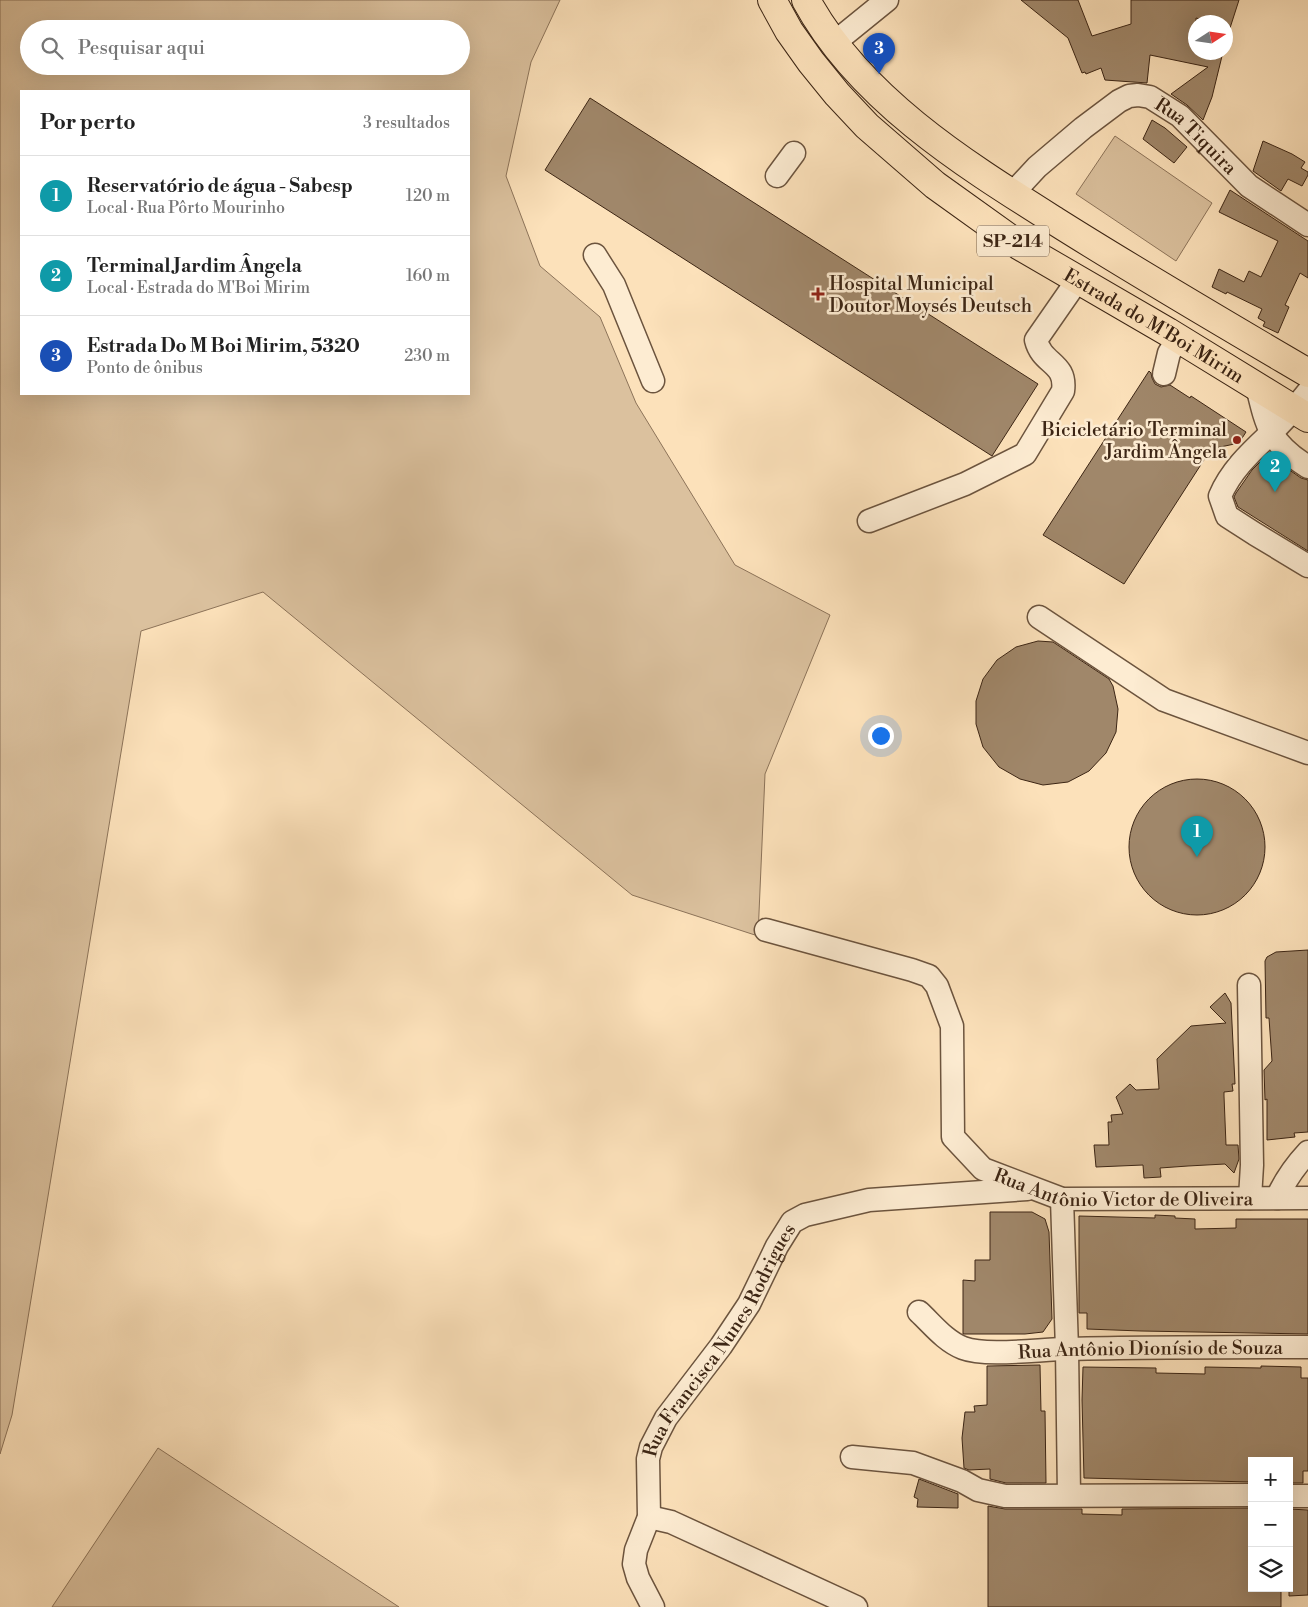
<!DOCTYPE html>
<html lang="pt">
<meta charset="utf-8">
<style>
:root{--surface:#fff;--page:#f2f2f2;--text:#222;--muted:#767676;--line:#e0e0e0;--accent:#ea580c}
body{margin:0;font-family:"Libre Bodoni",serif;background:var(--page);color:var(--text)}
.controls{position:absolute;right:15px;bottom:15px;display:grid;overflow:hidden;border-radius:0px;box-shadow:0 5px 20px #0002}
.controls button{width:45px;height:45px;display:grid;place-items:center;padding:0;border:0;border-bottom:1px solid var(--line);background:var(--surface);color:var(--text);font:25px sans-serif}
.compass{position:absolute;left:1188px;top:15px;width:45px;height:45px;border-radius:50%;background:var(--surface);box-shadow:0 5px 20px #0002;rotate:78deg}
.you{position:absolute;left:880px;top:735px;width:18px;height:18px;margin:-12px;border:4px solid #fff;border-radius:50%;background:#1a73e8;box-shadow:0 0 0 8px #1a73e833}
.badge{display:grid;place-items:center;width:32px;height:32px;border-radius:50%;background:var(--accent);color:#fff;font-size:16px;font-weight:700}
.pin{position:absolute;translate:-50% -41px;filter:drop-shadow(0 1px 2px #0008)}
.pin::after{content:'';position:absolute;top:26px;width:18px;height:15px;background:inherit;clip-path:polygon(0 0,100% 0,50% 100%)}
.list{margin:0;padding:0;list-style:none}
h2{display:flex;justify-content:space-between;align-items:center;height:65px;margin:0;padding:0 20px;font-size:21px}
h2 small{font-size:16px;font-weight:400;color:var(--muted)}
.list li{display:grid;grid-template-columns:32px 1fr auto;gap:15px;align-items:center;box-sizing:border-box;height:80px;padding:0 20px;border-top:1px solid var(--line)}
.list b{display:block;font-size:19px;white-space:nowrap}
.list p{margin:0;font-size:16px;white-space:nowrap;color:var(--muted)}
.list em{font-size:16px;font-style:normal;color:var(--muted)}
.icon{flex:none;width:28px;height:28px;fill:none;stroke:currentColor;stroke-width:2;stroke-linecap:round;stroke-linejoin:round}
.map{position:relative;flex:none;width:1308px;height:1607px;overflow:hidden}
.search{position:absolute;background:var(--surface);box-shadow:0 5px 20px #0002;left:20px;top:20px;width:450px;height:55px;display:flex;align-items:center;gap:12px;box-sizing:border-box;padding:0 18px;border-radius:28px;color:var(--muted);font-size:19px}
.panel{position:absolute;background:var(--surface);box-shadow:0 5px 20px #0002;left:20px;top:90px;width:450px;height:305px;border-radius:0px}
.map>svg:first-child{display:block}
</style>
<div class="map">
<svg width="1308" height="1607" viewBox="0 0 1308 1607">
<rect width="100%" height="100%" fill="#fce1ba"/>
<filter id="stains"><feTurbulence type="fractalNoise" baseFrequency=".004" numOctaves="4"/><feColorMatrix values="0 0 0 0 .2 0 0 0 0 .09 0 0 0 0 .02 0 0 0 .5 -.17"/></filter>
<radialGradient id="worn" r=".72"><stop offset=".6" stop-color="#630" stop-opacity="0"/><stop offset="1" stop-color="#630" stop-opacity=".3"/></radialGradient>
<g fill="#dbc19e" stroke="#8c7359" fill-rule="evenodd">
<path d="M0,0H560L531,62L506,176L540,266L600,317L636,403L735,565L830,615L765,774L758,936L632,895L263,592L141,631L12,1415L0,1454ZM29,29H461V66H29ZM21,91H469V394H21Z"/>
<path d="M1115,136L1212,203L1176,261L1076,194Z"/>
<path d="M158,1448L399,1607H52Z"/>
</g>
<g fill="#a0876a" stroke="#3c2514">
<path d="M1021,0H1078L1092,36L1131,24V0H1239L1230,28L1226,26V22H1211L1196,18V52H1223L1212,97L1203,120L1187,105L1171,94L1208,67L1150,55L1147,83L1105,80L1101,68L1086,74L1085,72L1082,73L1068,38Z"/>
<path d="M590,98L1038,384L992,456L545,170Z"/>
<path d="M1152,120L1165,128L1187,147L1174,163L1143,139Z"/>
<path d="M1263,141L1292,154L1305,162L1301,168L1308,172V175L1302,186L1288,179L1281,191L1253,171Z"/>
<path d="M1230,190L1308,241V278L1300,273L1285,305L1289,307L1278,333L1263,326L1265,322L1258,318L1262,309L1227,292L1226,294L1212,287L1219,269L1244,282L1249,271L1261,277L1278,241L1219,212Z"/>
<path d="M1149,371L1151,373L1152,378L1155,384L1161,387L1170,385L1190,398L1191,396L1246,432L1239,443L1211,449L1124,584L1043,535Z"/>
<path d="M1270,452L1288,469L1301,478L1308,480V551L1238,507L1234,497L1236,493L1252,470Z"/>
<path d="M1038,641L1053,642L1109,679L1113,686L1118,709L1116,732L1106,753L1089,771L1068,782L1043,785L1020,779L999,767L983,747L976,724V701L983,679L997,660L1016,647Z"/>
<circle cx="1197" cy="847" r="68"/>
<path d="M1308,950V1132L1294,1133L1295,1137L1267,1140V1099L1265,1100L1264,1070L1272,1061L1269,1018H1266L1265,961L1267,957L1276,952Z"/>
<path d="M1225,993L1231,1003L1235,1084H1232L1233,1091L1224,1092V1096L1226,1145H1238L1239,1159L1234,1173L1225,1164L1188,1166L1160,1168L1161,1177L1144,1178L1143,1165L1096,1167L1094,1145H1109L1108,1122H1112L1111,1115L1123,1114L1116,1097L1130,1084L1136,1090L1159,1089L1157,1059L1191,1026L1226,1023L1210,1007Z"/>
<path d="M990,1212H1032L1045,1219L1049,1232L1052,1319L1043,1332L1025,1334H963V1280L975,1281V1260H990Z"/>
<path d="M1155,1215L1175,1216V1218L1195,1219V1229L1236,1228V1219H1308V1334L1141,1331L1087,1329V1313H1079V1216L1155,1218Z"/>
<path d="M1040,1365L1041,1411H1045L1046,1483H1006L990,1479V1469L969,1470L964,1468L962,1438L965,1412H975L974,1406L987,1405V1366Z"/>
<path d="M1261,1366L1301,1367V1378H1308V1471H1303V1483H1289V1461H1252V1482L1084,1478L1082,1400L1083,1367L1156,1368V1373L1205,1374V1367L1261,1368Z"/>
<path d="M919,1479L958,1494V1508L917,1507L918,1499L914,1497Z"/>
<path d="M988,1506L1005,1509H1082V1514L1122,1515V1509L1252,1508V1588H1281V1607H988Z"/>
<path d="M1289,1509L1308,1510V1595L1289,1596Z"/>
</g>
<g fill="none" stroke-linecap="round" stroke-linejoin="round">
<g stroke="#6c543e" stroke-width="25">
<g id="minor">
<path d="M834,43L887,0"/>
<path d="M777,176L794,153"/>
<path id="s1" d="M1012,194L1037,167L1083,128L1119,101L1129,96L1138,95L1150,97L1180,116L1249,186L1308,225"/>
<path d="M595,255L614,285L653,381"/>
<path d="M1164,374L1169,353L1179,338"/>
<path d="M1257,386C1267,428 1270,443 1308,467"/>
<path d="M1308,392C1297,406 1284,420 1271,433C1251,452 1231,470 1220,496L1227,516L1255,534L1308,566"/>
<path d="M869,521L965,484L1025,454L1063,391C1067,362 1042,365 1036,340L1077,281"/>
<path d="M1039,617L1164,700L1308,753"/>
<path id="s2" d="M766,930L912,970L929,976L937,986L952,1026L953,1137L983,1169L1062,1199L1308,1198"/>
<path d="M1249,985L1252,1165L1250,1198"/>
<path d="M1277,1198C1285,1180 1294,1167 1308,1152"/>
<path d="M1062,1199L1067,1349L1069,1495"/>
<path id="s3" d="M919,1312C932,1324 945,1341 963,1348C986,1357 1041,1349 1069,1349C1148,1347 1228,1347 1308,1347"/>
<path d="M852,1457L913,1463L962,1481L978,1490L1005,1496L1252,1495"/>
<path d="M1289,1496H1308"/>
<path d="M649,1517L671,1522L856,1607"/>
<path id="s4" d="M653,1607L638,1578L634,1564L636,1550L649,1517L648,1459L651,1447L666,1418L721,1346L749,1304L777,1246L792,1222L805,1215L869,1200L1027,1189"/>
</g>
</g>
<g stroke="#3c2514" stroke-width="30">
<g id="major">
<path id="s5" d="M772,0L789,31L811,62L837,94L867,126L935,185L1020,246L1168,332L1308,418"/>
<path d="M806,0C859,98 963,163 1055,221C1139,274 1223,323 1308,373"/>
</g>
</g>
<use href="#minor" stroke="#fdecd2" stroke-width="22"/>
<use href="#major" stroke="#fce1ba" stroke-width="28"/>
</g>
<g fill="#8f2418" stroke="#fdecd2" stroke-width="2">
<path d="M815.5 286.5h5v5h5v5h-5v5h-5v-5h-5v-5h5z"/>
<circle cx="1237" cy="440" r="5"/>
</g>
<g text-anchor="middle" stroke-width="5" stroke-linejoin="round" paint-order="stroke">
<rect fill="#fdecd2" stroke="#76614d" stroke-width="1" x="977" y="225.5" width="72" height="31" rx="4"/>
<g font-size="18" font-weight="bold" fill="#3c2514">
<text x="1013" y="247">SP-214</text>
</g>
<g font-size="19" fill="#3c2514" stroke="#fdecd2">
<text dy="7" stroke="none"><textPath href="#s1" startOffset="235">Rua Tiquira</textPath></text>
<text dy="7" stroke="none"><textPath href="#s5" startOffset="509">Estrada do M'Boi Mirim</textPath></text>
<text dy="7" stroke="none"><textPath href="#s2" startOffset="524">Rua Antônio Victor de Oliveira</textPath></text>
<text dy="7" stroke="none"><textPath href="#s4" startOffset="294">Rua Francisca Nunes Rodrigues</textPath></text>
<text dy="7" stroke="none"><textPath href="#s3" startOffset="245">Rua Antônio Dionísio de Souza</textPath></text>
</g>
<g font-size="19" fill="#3c2514" stroke="#fdecd2" text-anchor="start">
<text x="829" y="290">Hospital Municipal<tspan x="829" dy="22">Doutor Moysés Deutsch</tspan></text>
<text x="1227" y="436" text-anchor="end">Bicicletário Terminal<tspan x="1227" dy="22">Jardim Ângela</tspan></text>
</g>
</g>
<rect width="100%" height="100%" filter="url(#stains)"/>
<rect width="100%" height="100%" fill="url(#worn)"/>
</svg>
<div class="controls">
<button>+</button>
<button>−</button>
<button><svg class="icon" aria-label="layers" viewBox="0 0 24 24"><path d="M12 4l9 5-9 5-9-5zM3 14l9 5 9-5"/></svg></button>
</div>
<svg class="compass" viewBox="-18 -18 36 36"><path d="M0-13l5 13h-10z" fill="#e53935"/><path d="M0 13l5-13h-10z" fill="#767676"/></svg>
<div class="you"></div>
<div class="pin badge" style="left:1197px;top:857px;background:#0f9aa8">1</div>
<div class="pin badge" style="left:1275px;top:492px;background:#0f9aa8">2</div>
<div class="pin badge" style="left:879px;top:74px;background:#1a4fb4">3</div>
<div class="search"><svg class="icon" aria-label="search" viewBox="0 0 24 24"><circle cx="10" cy="10" r="6"/><path d="M15 15l6 6"/></svg>Pesquisar aqui</div>
<section class="panel">
<h2>Por perto<small>3 resultados</small></h2>
<ul class="list">
<li><span class="badge" style="background:#0f9aa8">1</span><div><b>Reservatório de água - Sabesp</b><p>Local · Rua Pôrto Mourinho</p></div><em>120 m</em></li>
<li><span class="badge" style="background:#0f9aa8">2</span><div><b>Terminal Jardim Ângela</b><p>Local · Estrada do M'Boi Mirim</p></div><em>160 m</em></li>
<li><span class="badge" style="background:#1a4fb4">3</span><div><b>Estrada Do M Boi Mirim, 5320</b><p>Ponto de ônibus</p></div><em>230 m</em></li>
</ul>
</section>
</div>
